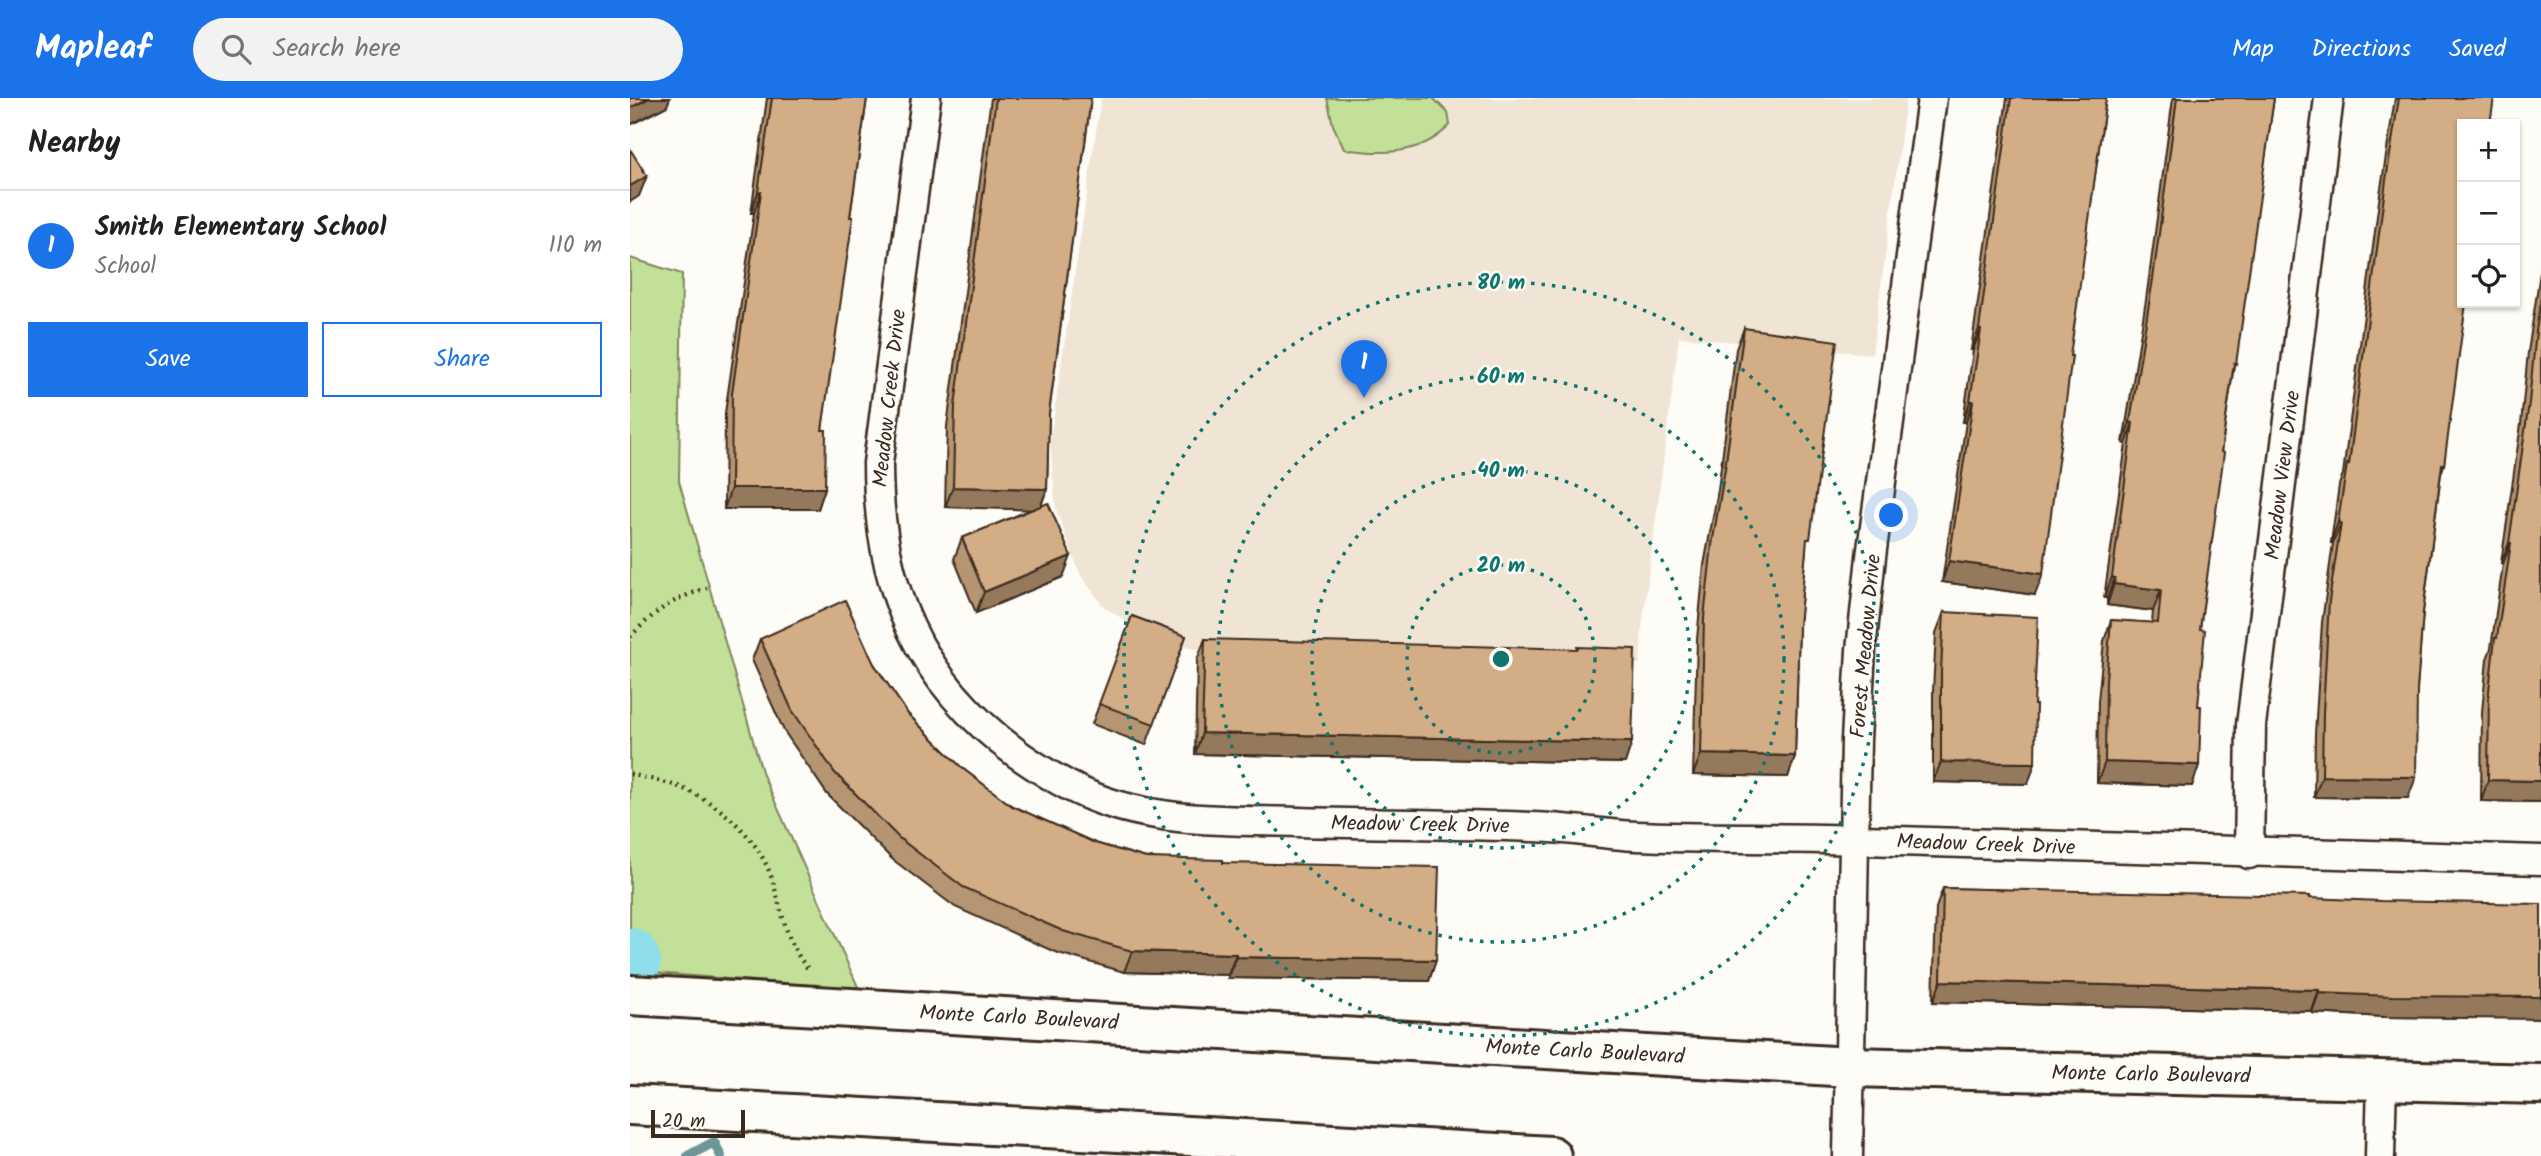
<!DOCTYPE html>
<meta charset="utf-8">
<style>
:root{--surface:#fff;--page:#f2f2f2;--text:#202124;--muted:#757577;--line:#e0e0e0;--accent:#1a73e8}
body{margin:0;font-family:Kalam,sans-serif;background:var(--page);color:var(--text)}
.controls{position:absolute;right:21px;top:21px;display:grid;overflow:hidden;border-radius:0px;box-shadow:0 2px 5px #0004}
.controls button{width:63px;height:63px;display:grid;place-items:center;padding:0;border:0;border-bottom:2px solid var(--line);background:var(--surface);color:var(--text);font:35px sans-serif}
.scale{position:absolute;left:21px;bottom:18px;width:94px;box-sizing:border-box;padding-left:7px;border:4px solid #3b2a1e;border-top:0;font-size:19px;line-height:24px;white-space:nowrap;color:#3b2a1e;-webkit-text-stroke:5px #fdfcf7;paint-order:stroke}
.you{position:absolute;left:1262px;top:418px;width:24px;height:24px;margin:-18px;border:5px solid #fff;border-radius:50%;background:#1a73e8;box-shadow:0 0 0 10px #1a73e833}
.badge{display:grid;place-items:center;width:46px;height:46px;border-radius:50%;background:var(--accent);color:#fff;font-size:23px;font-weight:700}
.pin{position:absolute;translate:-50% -58px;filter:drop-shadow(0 2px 4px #0008)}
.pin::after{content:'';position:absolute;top:37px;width:24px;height:21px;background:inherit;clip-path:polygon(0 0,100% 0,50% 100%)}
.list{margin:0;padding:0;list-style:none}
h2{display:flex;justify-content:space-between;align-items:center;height:91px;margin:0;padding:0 28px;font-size:30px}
h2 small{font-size:23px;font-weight:400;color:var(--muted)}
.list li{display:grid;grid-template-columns:46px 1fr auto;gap:21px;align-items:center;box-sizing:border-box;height:112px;padding:0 28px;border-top:2px solid var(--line)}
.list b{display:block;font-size:26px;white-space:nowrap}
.list p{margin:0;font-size:23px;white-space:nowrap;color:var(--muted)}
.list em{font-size:23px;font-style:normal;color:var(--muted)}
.actions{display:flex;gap:14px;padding:21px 28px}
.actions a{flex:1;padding:16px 0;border:2px solid var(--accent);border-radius:0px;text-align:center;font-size:24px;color:var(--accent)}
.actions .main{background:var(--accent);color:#fff}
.icon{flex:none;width:38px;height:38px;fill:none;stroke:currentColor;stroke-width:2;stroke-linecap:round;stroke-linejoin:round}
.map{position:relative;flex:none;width:1911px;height:1058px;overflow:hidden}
header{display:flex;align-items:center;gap:42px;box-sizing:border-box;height:98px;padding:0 35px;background:var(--accent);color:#fff}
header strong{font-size:33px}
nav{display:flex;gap:38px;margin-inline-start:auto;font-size:24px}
.search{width:490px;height:63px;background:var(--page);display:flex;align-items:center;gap:18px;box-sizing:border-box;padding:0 24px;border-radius:38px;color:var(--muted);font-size:26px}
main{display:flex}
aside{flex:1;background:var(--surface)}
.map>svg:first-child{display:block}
</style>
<header>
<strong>Mapleaf</strong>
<div class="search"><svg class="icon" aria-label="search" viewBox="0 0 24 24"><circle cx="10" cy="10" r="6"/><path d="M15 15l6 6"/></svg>Search here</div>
<nav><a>Map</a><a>Directions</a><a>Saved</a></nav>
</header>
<main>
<aside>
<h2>Nearby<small></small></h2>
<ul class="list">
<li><span class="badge">1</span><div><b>Smith Elementary School</b><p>School</p></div><em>110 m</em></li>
</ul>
<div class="actions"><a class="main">Save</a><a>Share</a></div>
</aside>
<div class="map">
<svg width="1911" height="1058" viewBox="0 0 1911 1058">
<rect width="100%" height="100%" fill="#fdfcf7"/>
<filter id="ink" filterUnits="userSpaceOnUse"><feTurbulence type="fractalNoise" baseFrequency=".0143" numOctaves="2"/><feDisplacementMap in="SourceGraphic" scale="14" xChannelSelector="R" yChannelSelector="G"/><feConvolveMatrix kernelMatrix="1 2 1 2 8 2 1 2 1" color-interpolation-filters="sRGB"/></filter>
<g filter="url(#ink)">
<path fill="#f0e4d5" d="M471,0H1276L1242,256L1049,239L1012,530L1010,566L617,556L561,550L515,535L474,509L450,476L426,411L420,343Z"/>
<g fill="#c2e098" stroke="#7e855b" stroke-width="2">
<path d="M697,0H803L818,15L820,27C792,57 752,57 714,51L703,27Z"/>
<path d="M0,160L52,176L49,383L133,677L229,891L0,873Z"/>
</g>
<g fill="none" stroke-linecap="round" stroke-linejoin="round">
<path stroke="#6d969a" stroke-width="10" d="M58,1058L84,1044L91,1058"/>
<path stroke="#8fdeec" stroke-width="56" d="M0,858L3,864"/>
<g stroke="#3b2a1e" stroke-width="33">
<g id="minor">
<path d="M296,0L248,365C248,488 287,583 389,657C412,673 437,689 463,699C528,725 599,722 667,724C746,726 824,726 903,729C938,730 972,736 1006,738C1082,741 1157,739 1232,742C1459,749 1685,757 1911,762"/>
<path d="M1619,756L1621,627L1699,0"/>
<path d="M1218,1058L1226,642L1231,552L1241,459L1302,0"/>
<path d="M1750,1058L1752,982"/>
</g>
</g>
<g stroke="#3b2a1e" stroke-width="44">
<g id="secondary">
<path d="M0,897L1220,969L1911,986"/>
<path d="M0,1007L921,1058"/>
</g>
</g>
<g stroke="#3b2a1e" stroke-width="4.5" stroke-dasharray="2 5" stroke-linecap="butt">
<path d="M0,539C25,513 42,501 77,490"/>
<path d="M0,676C15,680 32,683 47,688C90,705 129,739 143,784C152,815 157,847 179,872"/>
</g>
<use href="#minor" stroke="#fdfcf7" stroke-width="28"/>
<use href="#secondary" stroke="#fdfcf7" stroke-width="38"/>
</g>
<g fill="#b59572" stroke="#3b2a1e" stroke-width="2">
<path d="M137,0H237L220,119L192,332L195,390L188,411H94L95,315L124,115H121Z"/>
<path d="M361,0H461L419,315L417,391L411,408L433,479L346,515L324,461L332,440L402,411L315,409L317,328Z"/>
<path d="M1377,0H1476L1405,497L1312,484L1336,324H1333L1343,252H1341Z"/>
<path d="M1543,0H1644L1591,354L1570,531L1568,608L1569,667L1562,688L1467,685L1468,603L1474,543L1481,522L1522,525L1523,513L1477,507V500H1474L1496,346L1493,345L1516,202Z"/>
<path d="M1765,0H1864L1832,26L1814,367L1811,376L1793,514L1778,700L1684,699L1685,636L1692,524L1703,445H1701L1709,387L1713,376L1749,103Z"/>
<path d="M1911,168V704L1851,703L1852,614L1857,561L1861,550L1873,466L1871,465L1891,326L1898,254Z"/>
<path d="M1114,230L1176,451L1169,528L1165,658L1158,679L1063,677L1067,541L1074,467L1088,392L1106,251Z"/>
<path d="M1314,514L1398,686L1303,684V593L1306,535Z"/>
<path d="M502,518L556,538L516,647L462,626Z"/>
<path d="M130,541L244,566L278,616L332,670L382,708L465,745L516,760L593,765L806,862L799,883L598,880V877L494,874L425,854L325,809L262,761L197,696L154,633L122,562Z"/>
<path d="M575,541L995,665L565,656L567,562Z"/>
<path d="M1313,790L1680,800L1898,920L1755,919L1682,915V913L1303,904L1306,810Z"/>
</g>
<g fill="#94795d" stroke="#3b2a1e" stroke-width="2">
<path d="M19,0H40L37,8L0,27V10Z"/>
<path d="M17,78L9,98L0,104V88Z"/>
<path d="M128,94H131L124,115H121Z"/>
<path d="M1349,231L1351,232L1343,252H1341Z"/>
<path d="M1340,303H1343L1336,324H1333Z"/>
<path d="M1500,324L1503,325L1496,346L1493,345Z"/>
<path d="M323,389L417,391L409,412L315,409Z"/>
<path d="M101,390H195L188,411H94Z"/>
<path d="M1708,424L1711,425L1703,445H1701Z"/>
<path d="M1879,445H1881L1873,466L1871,465Z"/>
<path d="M441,458L433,479L346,515L354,494Z"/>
<path d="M1319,463L1413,476L1405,497L1312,484Z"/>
<path d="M1482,479L1485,480L1477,500H1474Z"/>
<path d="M1484,486L1531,492L1523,513L1477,507Z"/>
<path d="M572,635L1002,644L995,665L565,656Z"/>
<path d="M1071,656L1165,658L1158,679L1063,677Z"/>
<path d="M1311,664L1405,665L1398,686L1303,684Z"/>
<path d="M1475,664L1569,667L1562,688L1467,685Z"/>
<path d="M1692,678L1786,679L1778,700L1684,699Z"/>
<path d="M1858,682L1911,683V704L1851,703Z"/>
<path d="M502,853L606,856L598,877L494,874Z"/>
<path d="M606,859L806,862L799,883L598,880Z"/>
<path d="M1311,883L1689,892L1682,913L1303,904Z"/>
<path d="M1689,895L1911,899V921L1755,919L1682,915Z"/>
</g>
<g fill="#d3ad85" stroke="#3b2a1e" stroke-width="2">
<path d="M0,0H19L0,10Z"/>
<path d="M142,0H237L220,119H223L192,332H196L195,390H101L102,295L131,94H128Z"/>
<path d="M366,0H461L419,315L417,391L323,389L325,308Z"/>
<path d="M1381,0H1476L1440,258H1442L1413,476L1319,463L1343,303H1340L1351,232L1349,231Z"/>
<path d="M1547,0H1644L1606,266L1604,265L1591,354L1594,355L1570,531L1575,532L1568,608H1571L1569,667L1475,664L1476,582L1481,522L1528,525L1531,492L1484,486L1485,480L1482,479L1503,325L1500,324L1523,181Z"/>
<path d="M1769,0H1864L1860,26H1832V205H1836L1814,367L1812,366L1793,514L1787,592L1786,679L1692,678L1693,615L1699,503L1711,425L1708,424L1717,366L1719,367L1756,82Z"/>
<path d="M0,51L17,78L0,88Z"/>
<path d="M1911,199V683L1858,682L1859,593L1865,540H1867L1881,445H1879L1899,305L1906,233Z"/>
<path d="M1114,230L1207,243L1180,441H1177L1169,528L1165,658L1071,656L1074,520L1082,447L1095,371Z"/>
<path d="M418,405L441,458L354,494L332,440Z"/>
<path d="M215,502L244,566L278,616L332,670L382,708L465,745L516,760L593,762V765L809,769L806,862L606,859V856L502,853L433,833L333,789L269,740L205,675L162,612L130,541Z"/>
<path d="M1314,514L1408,519L1404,607H1406L1405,665L1311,664V573Z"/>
<path d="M502,518L556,538L524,626L469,606Z"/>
<path d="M575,541L947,551V549L1005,551L1002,644L572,635Z"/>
<path d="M1313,790L1680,798V800L1751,803L1911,806V899L1762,898L1689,895V892L1311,883Z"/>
</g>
</g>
<g fill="none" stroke="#0f766e" stroke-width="3.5" stroke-dasharray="3.5 7">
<circle cx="871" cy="561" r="94"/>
<circle cx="871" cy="561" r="189"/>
<circle cx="871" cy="561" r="283"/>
<circle cx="871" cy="561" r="377"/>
</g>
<g text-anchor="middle" stroke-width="5" stroke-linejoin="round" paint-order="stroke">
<g font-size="21" fill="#3b2a1e" stroke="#fdfcf7">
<text transform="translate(259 300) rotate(-84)" y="7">Meadow Creek Drive</text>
<text transform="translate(1652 377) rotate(-83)" y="7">Meadow View Drive</text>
<text transform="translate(1235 548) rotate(-85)" y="7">Forest Meadow Drive</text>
<text transform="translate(790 726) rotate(1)" y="7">Meadow Creek Drive</text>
<text transform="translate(1356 746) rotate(2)" y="7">Meadow Creek Drive</text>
<text transform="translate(389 919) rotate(3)" y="7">Monte Carlo Boulevard</text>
<text transform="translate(955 953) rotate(3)" y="7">Monte Carlo Boulevard</text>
<text transform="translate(1521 976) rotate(1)" y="7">Monte Carlo Boulevard</text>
</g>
</g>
<circle cx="871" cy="561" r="10" fill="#0f766e" stroke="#fdfcf7" stroke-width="3.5"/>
<g font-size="21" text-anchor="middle" font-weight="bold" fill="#0f766e" stroke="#fdfcf7" stroke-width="5" stroke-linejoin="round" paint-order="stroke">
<text x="871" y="191">80 m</text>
<text x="871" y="285">60 m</text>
<text x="871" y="379">40 m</text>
<text x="871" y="474">20 m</text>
</g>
</svg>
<div class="controls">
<button>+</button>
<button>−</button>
<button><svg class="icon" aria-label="locate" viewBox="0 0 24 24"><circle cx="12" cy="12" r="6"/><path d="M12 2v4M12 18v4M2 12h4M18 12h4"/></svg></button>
</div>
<div class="scale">20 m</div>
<div class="you"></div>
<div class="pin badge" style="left:734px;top:300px">1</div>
</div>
</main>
